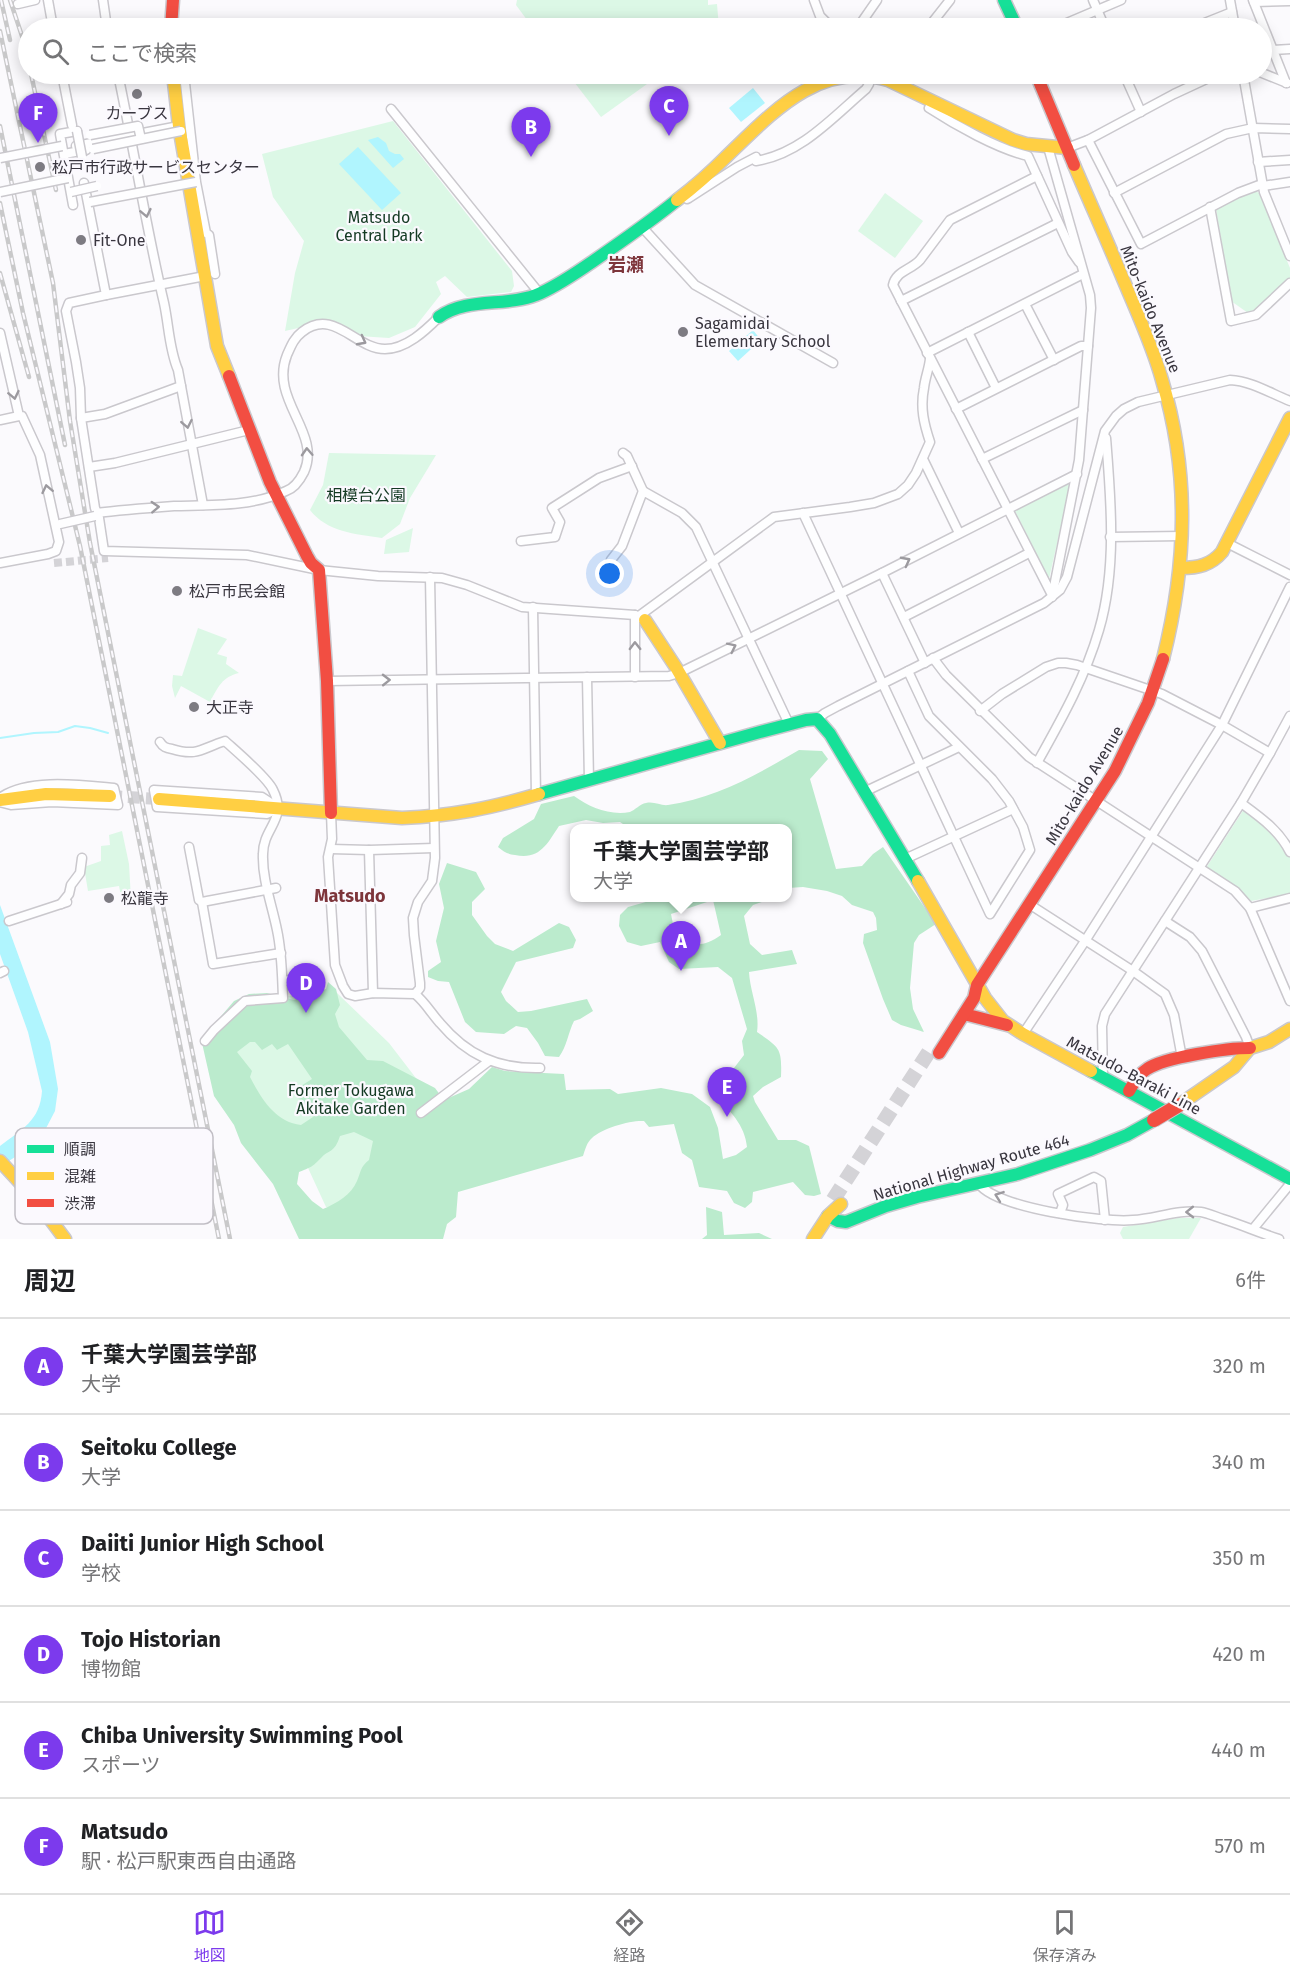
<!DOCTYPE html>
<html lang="ja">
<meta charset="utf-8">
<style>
:root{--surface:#fff;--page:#f6f6f6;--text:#202124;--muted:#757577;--line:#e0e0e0;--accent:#7c3aed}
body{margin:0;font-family:"Fira Sans","Noto Sans JP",sans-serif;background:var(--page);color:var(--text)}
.you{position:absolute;left:610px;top:574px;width:21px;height:21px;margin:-15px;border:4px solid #fff;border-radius:50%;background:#1a73e8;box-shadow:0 0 0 9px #1a73e833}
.badge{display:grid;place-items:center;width:39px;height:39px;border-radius:50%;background:var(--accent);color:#fff;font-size:20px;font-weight:700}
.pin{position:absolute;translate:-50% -50px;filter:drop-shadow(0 2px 3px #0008)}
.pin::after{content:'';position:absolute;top:32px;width:21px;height:18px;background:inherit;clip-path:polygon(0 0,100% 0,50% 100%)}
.popup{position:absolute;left:570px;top:824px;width:222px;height:78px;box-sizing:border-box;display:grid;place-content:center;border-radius:12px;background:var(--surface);filter:drop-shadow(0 2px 4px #0005);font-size:20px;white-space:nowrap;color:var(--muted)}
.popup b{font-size:22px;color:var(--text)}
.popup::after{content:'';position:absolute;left:50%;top:100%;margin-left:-12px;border:12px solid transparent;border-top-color:var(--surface)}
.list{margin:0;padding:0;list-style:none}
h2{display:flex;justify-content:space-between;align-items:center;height:78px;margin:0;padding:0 24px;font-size:26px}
h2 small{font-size:20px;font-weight:400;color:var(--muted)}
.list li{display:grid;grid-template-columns:39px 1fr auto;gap:18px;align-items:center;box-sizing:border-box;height:96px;padding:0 24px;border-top:2px solid var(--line)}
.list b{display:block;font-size:22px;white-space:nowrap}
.list p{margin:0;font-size:20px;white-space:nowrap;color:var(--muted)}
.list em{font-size:20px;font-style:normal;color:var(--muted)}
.icon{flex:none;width:33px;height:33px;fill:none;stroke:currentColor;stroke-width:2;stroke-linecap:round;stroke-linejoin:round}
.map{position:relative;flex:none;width:1290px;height:1239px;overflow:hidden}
.search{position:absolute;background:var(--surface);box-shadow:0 3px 15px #0003;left:18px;right:18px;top:18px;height:66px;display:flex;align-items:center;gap:15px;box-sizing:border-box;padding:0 21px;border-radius:33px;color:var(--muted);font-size:22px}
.sheet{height:654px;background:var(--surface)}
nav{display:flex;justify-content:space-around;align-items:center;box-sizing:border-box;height:84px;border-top:2px solid var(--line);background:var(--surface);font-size:16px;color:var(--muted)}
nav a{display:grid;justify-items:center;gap:3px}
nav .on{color:var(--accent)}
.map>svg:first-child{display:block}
</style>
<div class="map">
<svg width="1290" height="1239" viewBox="0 0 1290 1239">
<rect width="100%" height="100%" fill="#fbfafd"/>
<g fill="#dcf8e6">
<path d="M517,0H708V5L717,4L719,28H533L516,5Z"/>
<path d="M568,74H661L601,117Z"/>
<path d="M393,121L512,271L514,286L511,292L467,297L445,276L436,282L441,294L415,327L389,338L358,336L325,322L285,331L295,273L304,241L273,197L262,154Z"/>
<path d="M1254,190L1259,193L1290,268V278L1254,312L1248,313L1231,301L1216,209Z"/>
<path d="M885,193L923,221L895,258L858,231Z"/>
<path d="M329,453L436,455L410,498L400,524L382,538C355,534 327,532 310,510L323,485Z"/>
<path d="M1071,481L1049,579L1015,511Z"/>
<path d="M413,528L409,552L384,554L386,540Z"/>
<path d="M198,628L227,639L217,654L227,657L226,664L239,673C222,677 218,687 210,702L181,686L175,698L172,686L173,675L182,676Z"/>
<path d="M1244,809C1260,822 1283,836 1290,856C1290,866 1290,883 1290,894L1251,901L1240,890L1206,868Z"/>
<path d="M122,831L129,864L131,899L122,901L119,886L88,891L84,867L101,861V846L110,845L109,835Z"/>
<path d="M337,993L389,1043L432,1099L453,1206L326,1207L291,1131L232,1119L216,1032L287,996Z"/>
<path d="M1178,1218H1201L1189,1239H1123L1120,1233L1123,1227Z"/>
</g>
<g fill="#bbebcd" fill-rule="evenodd">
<path d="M799,750L822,751L828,759L810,779L836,869L862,866L873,854L883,847L936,924L919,935L914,943L910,988L913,1009L924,1032L901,1025L892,1020L883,999L863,943L864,934L877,930L876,918L873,912L852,905L842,896L827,891L803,887L788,888V828H629L620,822L603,823L586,820L559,826C547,844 540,860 515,855C507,854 504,852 498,847L503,838L534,819L541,804L574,796C589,807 610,816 630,812C635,810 640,804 646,803C654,801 661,806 668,805C716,798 758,774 799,750Z"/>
<path d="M447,863L476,872L485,889L472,902V915L487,936L495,944L513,951L559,923L569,927L576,940L573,948L516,962L501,992L506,1001L518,1012L531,1011L587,999L593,1011L580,1019L574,1021C568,1033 567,1046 559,1057L545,1056L538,1043L527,1028L516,1026L504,1034L476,1032L465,1022L449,982L438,981L428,977V971L441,962L436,941L444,908L439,884Z"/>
<path d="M660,898H773L753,905L744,916L750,944L762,955L792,950L797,964L749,972C750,992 760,1012 757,1032C780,1048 782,1048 781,1077L763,1087L753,1096L755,1102L778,1140H796L809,1146L821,1194L814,1196L805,1195L793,1182L753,1192L752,1202L745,1208L734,1203L727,1191L699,1187L692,1160L682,1153L674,1124L649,1127L644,1121C631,1120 602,1128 592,1138C587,1142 585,1150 583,1156L458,1192L456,1217L447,1224L443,1239H299L273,1184L241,1143L234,1125L214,1096L202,1043L205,1035L234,1001L249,994L267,993L294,1000L326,989L328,982L336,989L340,1005L335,1014L339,1027L367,1060L383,1061L435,1088L444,1100L469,1089L492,1067L505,1071L564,1074L566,1090L610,1089L618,1094L661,1088L692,1094L710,1107L718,1128L723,1159L736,1155L747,1147C745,1125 730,1111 715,1095L716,1079L734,1068L744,1055L742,1041L747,1029L732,978L718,967L679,969L669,962L660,942L641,946L627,942L619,926L620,915L628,907ZM713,900L721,935C704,947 695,946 676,939L671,914ZM250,1042H255L262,1050L272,1044L277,1050L288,1044L312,1079L293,1091L313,1117L301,1125C275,1122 261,1098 250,1077L252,1071L237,1052ZM354,1132L373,1141L369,1160C360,1167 361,1172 357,1181C351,1195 337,1203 323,1209L312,1201L297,1184L299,1172C311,1167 311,1168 320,1159C330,1148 334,1154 340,1136Z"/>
<path d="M706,1207L722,1212L724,1235L759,1233L772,1239H702L707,1235Z"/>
</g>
<g fill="#b0f5fe">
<path d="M753,88L765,103L741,122L729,108Z"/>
<path d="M378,137L386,143L389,151L395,154H400L404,159L393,168L368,140Z"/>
<path d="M358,147L401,193L382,210L339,164Z"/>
<path d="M753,330L761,340L738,361L729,351Z"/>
<path d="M0,905L50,1042L58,1089L55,1111L43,1134L25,1151L7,1162L0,1168V1146C22,1129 40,1121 42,1091L28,1032L0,954Z"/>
</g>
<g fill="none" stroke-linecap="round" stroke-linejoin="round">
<path stroke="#b0f5fe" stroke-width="2" d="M0,738L34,733L58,732L75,726L90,728L108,733"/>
<path stroke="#d4d3d7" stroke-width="8" stroke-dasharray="8 4" stroke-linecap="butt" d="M54,563L108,558"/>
<path stroke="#d4d3d7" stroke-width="12" stroke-dasharray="12 6" stroke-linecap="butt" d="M110,796L159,799"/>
<path stroke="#d4d3d7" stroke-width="15" stroke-dasharray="15 8" stroke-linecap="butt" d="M833,1200L932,1047"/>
<g stroke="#cac8cd" stroke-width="11">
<g id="street">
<path d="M48,0L53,28"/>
<path d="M103,0L107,28"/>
<path d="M814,0L820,16L832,28"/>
<path d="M1093,0L1105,28"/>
<path d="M1230,0L1235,28"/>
<path d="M1253,0L1286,83"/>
<path d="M1254,2L1290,1"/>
<path d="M18,4L35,0"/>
<path d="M863,28L859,26L877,0"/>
<path d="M928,28L950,0"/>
<path d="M1055,28L1121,0"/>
<path d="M1192,28L1232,12"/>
<path d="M1273,50L1290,49"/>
<path d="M1262,73L1287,83"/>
<path d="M62,74L72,125"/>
<path d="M118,74C134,150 146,227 164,303C169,326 169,349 178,370L203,505"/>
<path d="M184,74L196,182L206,233L209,235L215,274"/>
<path d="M1124,74L1141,112"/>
<path d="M1243,74L1264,192L1290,256"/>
<path d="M933,100L929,108C955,125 998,149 1028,156L1072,252L1079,262"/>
<path d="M391,109L540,294"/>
<path d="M1088,140L1141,244L1238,193L1262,184"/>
<path d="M76,146L179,126"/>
<path d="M1048,147L1090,295L1091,308L1079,460L1052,597"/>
<path d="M1067,148L1088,140L1174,94L1217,74"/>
<path d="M64,154L86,150"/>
<path d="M756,161C801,154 833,117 866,89L869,84L870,77"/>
<path d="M1258,162L1290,160"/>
<path d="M1037,176L950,220L920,260C911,270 896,271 893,285L1052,595"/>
<path d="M84,183L106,295L69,303L66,311L76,362L80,388L81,418L95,508L99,518L104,551L247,555L319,570L378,576L442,578L467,585L522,607L635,615L645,620"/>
<path d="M1263,186L1290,182"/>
<path d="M1114,193L1226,134L1253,128L1290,129"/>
<path d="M682,195L687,199L689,198L737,167L756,157"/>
<path d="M73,205L60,134L77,131"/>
<path d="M1210,207L1231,321L1256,315L1290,283"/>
<path d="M642,227L695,285L833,363"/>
<path d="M106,295L205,276"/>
<path d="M901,301L1058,223"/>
<path d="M1025,304L1054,360"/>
<path d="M968,332L996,388"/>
<path d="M0,333L19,416H22L40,455L59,542L56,551L48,554L0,563"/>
<path d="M927,353L1083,274"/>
<path d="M956,409L1081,346H1088"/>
<path d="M81,418L105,414L181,386"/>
<path d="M0,420L19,416"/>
<path d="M623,453L627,456L643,491"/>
<path d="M923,459L959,533"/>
<path d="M982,459L1083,410"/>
<path d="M89,467L115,463L249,430"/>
<path d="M96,513C122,510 148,508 174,506C210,505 252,507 286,491C295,488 300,480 304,472C322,432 269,400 287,355C291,346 294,338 302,332C334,307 355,349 385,349C406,349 425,331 439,317"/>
<path d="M803,513L990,914L1030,850L1023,827L1009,801L992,779L929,716L908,671"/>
<path d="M1110,537L1182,536"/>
<path d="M521,541L555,537L560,522L552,508L599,478L632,466"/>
<path d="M1227,543L1290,575"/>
<path d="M611,560L622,546L643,491L682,513L696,527L789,724"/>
<path d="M882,573L925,663"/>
<path d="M533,607L536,796"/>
<path d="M635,615V677"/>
<path d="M639,616L774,517L850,507L874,503L898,494L908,485L916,473L930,442C924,424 920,408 924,388C925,378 929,369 930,359"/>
<path d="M904,617L1029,553"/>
<path d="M933,658L946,675L1029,757L1235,891L1250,908L1290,1001"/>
<path d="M587,677L589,781"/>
<path d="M327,681L669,676L679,673L882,573L1077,474"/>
<path d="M980,711L1002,694L1046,667L1058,663H1066L1077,665L1162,694L1222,725L1270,753L1241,803C1260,817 1279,830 1290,852"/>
<path d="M817,719L825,713L838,706L1044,603L1060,590L1067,577L1105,431L1116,416L1124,409L1138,402L1230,380C1251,381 1270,393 1290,401"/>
<path d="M160,742C163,747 166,748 172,749C198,757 202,748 225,741C236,751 268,778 273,790C288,820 263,827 263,854C262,879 272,905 277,930C282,953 282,975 283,998L245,1001L214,1030L205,1041"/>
<path d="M1270,753L1290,716"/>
<path d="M1037,763C1061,720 1085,678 1099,630C1117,569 1111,500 1106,438"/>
<path d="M154,790L262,797L279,808L267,814L157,807Z"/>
<path d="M864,792L959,747"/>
<path d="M0,798C27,778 81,785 114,788L118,805L52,802L11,805L0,802"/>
<path d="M331,813L332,839L328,857L335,965L343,986L348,994L355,996L373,993L415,994C425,1002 431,1013 440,1023C467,1055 497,1069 540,1068"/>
<path d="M189,847L199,900L202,902L276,888"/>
<path d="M331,849L369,850L434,848"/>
<path d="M369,850L373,993"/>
<path d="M905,859L1013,809"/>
<path d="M202,902L213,964L281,953"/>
<path d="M61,904L69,894L71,885L80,873L82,858"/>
<path d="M1029,904L1133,971L1165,994L1174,1015L1182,1058"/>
<path d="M1250,908L1290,898"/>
<path d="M9,921L67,902"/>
<path d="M1165,921L1190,937L1202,951L1246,1037L1250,1048"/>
<path d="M0,973L4,971"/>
<path d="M283,981L297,979"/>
<path d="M415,994L420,988V983L414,935L413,918L418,902L432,881L435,858L430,577"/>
<path d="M1023,1034L1085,941L1222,725L1290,587"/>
<path d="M1103,1077L1102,1026L1105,1014L1241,803"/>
<path d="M421,1113L489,1061"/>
<path d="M979,1184C996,1208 1104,1223 1133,1220C1155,1219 1178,1209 1201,1212C1208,1213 1216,1217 1223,1219C1242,1225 1260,1233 1279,1239"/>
<path d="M1060,1213L1063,1205L1058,1194L1094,1177L1101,1181L1105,1220"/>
<path d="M1253,1229L1290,1184"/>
</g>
</g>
<g stroke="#cac8cd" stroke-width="15">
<g id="fast">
<path d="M1004,0L1017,28"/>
<path d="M439,317C467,297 505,307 536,295C556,287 574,274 592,262C621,242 650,222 677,200"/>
<path d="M539,794L760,732L806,720L817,719L830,734L918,881"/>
<path d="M1091,1071L1290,1179"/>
<path d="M828,1216L838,1221L846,1222L886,1206L917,1197L1018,1174L1090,1150L1127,1135L1154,1120"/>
</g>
</g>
<g stroke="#cac8cd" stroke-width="15">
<g id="slow">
<path d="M173,74L179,126L217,346L229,376"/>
<path d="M1074,165C1091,205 1109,245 1126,286C1139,317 1153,347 1162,380C1190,474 1187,564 1163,659"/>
<path d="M677,200C694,187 711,172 726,157C771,114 818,60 888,80L1013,140L1026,144L1067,148"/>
<path d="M1181,568C1198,568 1211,565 1222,552L1290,418"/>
<path d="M645,620L677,669L720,743"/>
<path d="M159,799L402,818C452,816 491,808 539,794"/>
<path d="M0,800L46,794L110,796"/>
<path d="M918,881L985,998L1003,1021L1023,1034L1091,1071"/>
<path d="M1179,1105L1234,1067L1250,1048L1269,1042L1290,1029"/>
<path d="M0,1161L35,1199L65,1239"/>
<path d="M813,1239L828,1216L841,1204"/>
</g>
</g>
<g stroke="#cac8cd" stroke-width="15">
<g id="jam">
<path d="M171,28L173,0"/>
<path d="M1036,74L1074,165"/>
<path d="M229,376L270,482L307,556L311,563L319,570L327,681L331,813"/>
<path d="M964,1014L1007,1025"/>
<path d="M939,1053L974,998L977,985L1115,771L1148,703L1163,659"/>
<path d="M1129,1091C1134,1082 1139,1074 1147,1069C1165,1057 1228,1048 1250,1048"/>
</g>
</g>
<use href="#street" stroke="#fefeff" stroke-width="8"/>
<use href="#fast" stroke="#16e098" stroke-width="12"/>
<use href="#slow" stroke="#ffcf43" stroke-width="12"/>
<use href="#jam" stroke="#f24e42" stroke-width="12"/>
<g stroke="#c9c9ca" stroke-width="4.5">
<g id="rail">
<path d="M1,0L10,40"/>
<path d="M10,0L25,45L28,63"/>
<path d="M0,31L53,283L70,421L90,543L230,1239"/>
<path d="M31,74L56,190"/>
<path d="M0,126L65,445"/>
<path d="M0,203L23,313L80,546L219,1239"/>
<path d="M0,273L29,377"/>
</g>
</g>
<use href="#rail" stroke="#fbf9fe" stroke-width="2" stroke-dasharray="7" stroke-linecap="butt"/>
<g stroke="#cac8cd" stroke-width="11" stroke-linecap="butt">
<g id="street-bridge">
<path d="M77,131L82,157"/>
<path d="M90,135L138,126L141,139"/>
<path d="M93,149L181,131"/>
<path d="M0,158L62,146"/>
<path d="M0,192L68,178"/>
<path d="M71,192L97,186"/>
<path d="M90,202L196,182"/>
<path d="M60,524L95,516"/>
</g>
</g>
<g stroke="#cac8cd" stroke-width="16" stroke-linecap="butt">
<path id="jam-bridge" d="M1154,1120L1179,1105"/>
</g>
<use href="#street-bridge" stroke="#fefeff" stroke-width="8"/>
<use href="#jam-bridge" stroke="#f24e42" stroke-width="14"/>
</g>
<defs><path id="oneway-chevron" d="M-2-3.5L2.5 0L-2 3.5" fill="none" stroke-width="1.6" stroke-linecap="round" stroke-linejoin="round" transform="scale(1.5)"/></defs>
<g stroke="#9c9a9f">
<use href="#oneway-chevron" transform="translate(146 213) rotate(78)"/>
<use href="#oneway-chevron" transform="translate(362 341) rotate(28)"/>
<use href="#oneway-chevron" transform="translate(14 395) rotate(78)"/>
<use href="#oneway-chevron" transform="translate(187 424) rotate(79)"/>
<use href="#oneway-chevron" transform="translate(307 452) rotate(-93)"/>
<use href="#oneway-chevron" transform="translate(47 489) rotate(-102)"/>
<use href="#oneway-chevron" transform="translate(155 507) rotate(-3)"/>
<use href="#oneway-chevron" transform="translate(906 561) rotate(-28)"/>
<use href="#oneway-chevron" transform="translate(635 646) rotate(-91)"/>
<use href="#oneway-chevron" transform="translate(732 647) rotate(-26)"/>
<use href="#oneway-chevron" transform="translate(386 680) rotate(-1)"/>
<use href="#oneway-chevron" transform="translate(999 1196) rotate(-160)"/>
<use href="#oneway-chevron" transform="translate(1190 1212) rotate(179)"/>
</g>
<g fill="#7d7b82" stroke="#fbf9fe" stroke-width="2">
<circle cx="137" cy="94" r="6"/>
<circle cx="40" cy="167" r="6"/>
<circle cx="81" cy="240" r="6"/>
<circle cx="683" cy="332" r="6"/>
<circle cx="177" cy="591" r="6"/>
<circle cx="194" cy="707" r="6"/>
<circle cx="109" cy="898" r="6"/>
</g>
<g text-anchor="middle" stroke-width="4.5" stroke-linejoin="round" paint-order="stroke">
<g font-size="16" fill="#39363f" stroke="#fbf9fe" text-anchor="start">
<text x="137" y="119" text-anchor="middle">カーブス</text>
<text x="52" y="173">松戸市行政サービスセンター</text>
<text x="93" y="246">Fit-One</text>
<text x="695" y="329">Sagamidai<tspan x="695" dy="18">Elementary School</tspan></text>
<text x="189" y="597">松戸市民会館</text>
<text x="206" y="713">大正寺</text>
<text x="121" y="904">松龍寺</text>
</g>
<g font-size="16" fill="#143a23" stroke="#fbf9fe">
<text x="379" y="223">Matsudo<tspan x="379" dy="18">Central Park</tspan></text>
<text x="366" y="501">相模台公園</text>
<text x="351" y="1096">Former Tokugawa<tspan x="351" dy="18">Akitake Garden</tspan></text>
</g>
<g font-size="16" fill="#39363f" stroke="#fbf9fe">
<text transform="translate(1151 309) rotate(68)" y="6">Mito-kaido Avenue</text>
<text transform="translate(1084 785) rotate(-59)" y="6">Mito-kaido Avenue</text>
<text transform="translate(1134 1075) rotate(28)" y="6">Matsudo-Baraki Line</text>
<text transform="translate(971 1167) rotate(-16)" y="6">National Highway Route 464</text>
</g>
<g font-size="18" font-weight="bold" fill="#7d353b" stroke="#fbf9fe">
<text x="626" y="271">岩瀬</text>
<text x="350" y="902">Matsudo</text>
</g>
</g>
<rect x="15" y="1128" width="198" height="96" rx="9" fill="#fbf9fe" stroke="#c1bec5" stroke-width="1.5"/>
<rect x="27" y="1145" width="27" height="8" fill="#16e098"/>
<rect x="27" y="1172" width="27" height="8" fill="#ffcf43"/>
<rect x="27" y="1199" width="27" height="8" fill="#f24e42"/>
<g font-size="16" fill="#39363f">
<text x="64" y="1155">順調</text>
<text x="64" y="1182">混雑</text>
<text x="64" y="1209">渋滞</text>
</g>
</svg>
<div class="you"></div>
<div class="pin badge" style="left:681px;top:971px">A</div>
<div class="popup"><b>千葉大学園芸学部</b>大学</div>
<div class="pin badge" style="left:531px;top:157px">B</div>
<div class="pin badge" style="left:669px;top:136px">C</div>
<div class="pin badge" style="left:306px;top:1013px">D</div>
<div class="pin badge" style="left:727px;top:1117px">E</div>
<div class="pin badge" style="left:38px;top:143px">F</div>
<div class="search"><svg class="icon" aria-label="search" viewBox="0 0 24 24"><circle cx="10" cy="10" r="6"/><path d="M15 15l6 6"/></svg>ここで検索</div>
</div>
<section class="sheet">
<h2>周辺<small>6件</small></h2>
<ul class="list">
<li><span class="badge">A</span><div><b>千葉大学園芸学部</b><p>大学</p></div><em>320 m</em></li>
<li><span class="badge">B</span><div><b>Seitoku College</b><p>大学</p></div><em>340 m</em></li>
<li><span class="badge">C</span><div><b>Daiiti Junior High School</b><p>学校</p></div><em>350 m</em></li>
<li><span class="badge">D</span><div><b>Tojo Historian</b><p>博物館</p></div><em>420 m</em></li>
<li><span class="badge">E</span><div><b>Chiba University Swimming Pool</b><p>スポーツ</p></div><em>440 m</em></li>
<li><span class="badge">F</span><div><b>Matsudo</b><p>駅 · 松戸駅東西自由通路</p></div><em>570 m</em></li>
</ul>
</section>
<nav>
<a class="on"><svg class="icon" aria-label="map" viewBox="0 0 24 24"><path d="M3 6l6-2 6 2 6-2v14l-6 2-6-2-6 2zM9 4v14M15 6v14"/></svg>地図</a>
<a><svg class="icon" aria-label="directions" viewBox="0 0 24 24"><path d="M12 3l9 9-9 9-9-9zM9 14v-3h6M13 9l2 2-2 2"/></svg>経路</a>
<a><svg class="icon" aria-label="saved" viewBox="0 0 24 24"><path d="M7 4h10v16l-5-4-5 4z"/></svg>保存済み</a>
</nav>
